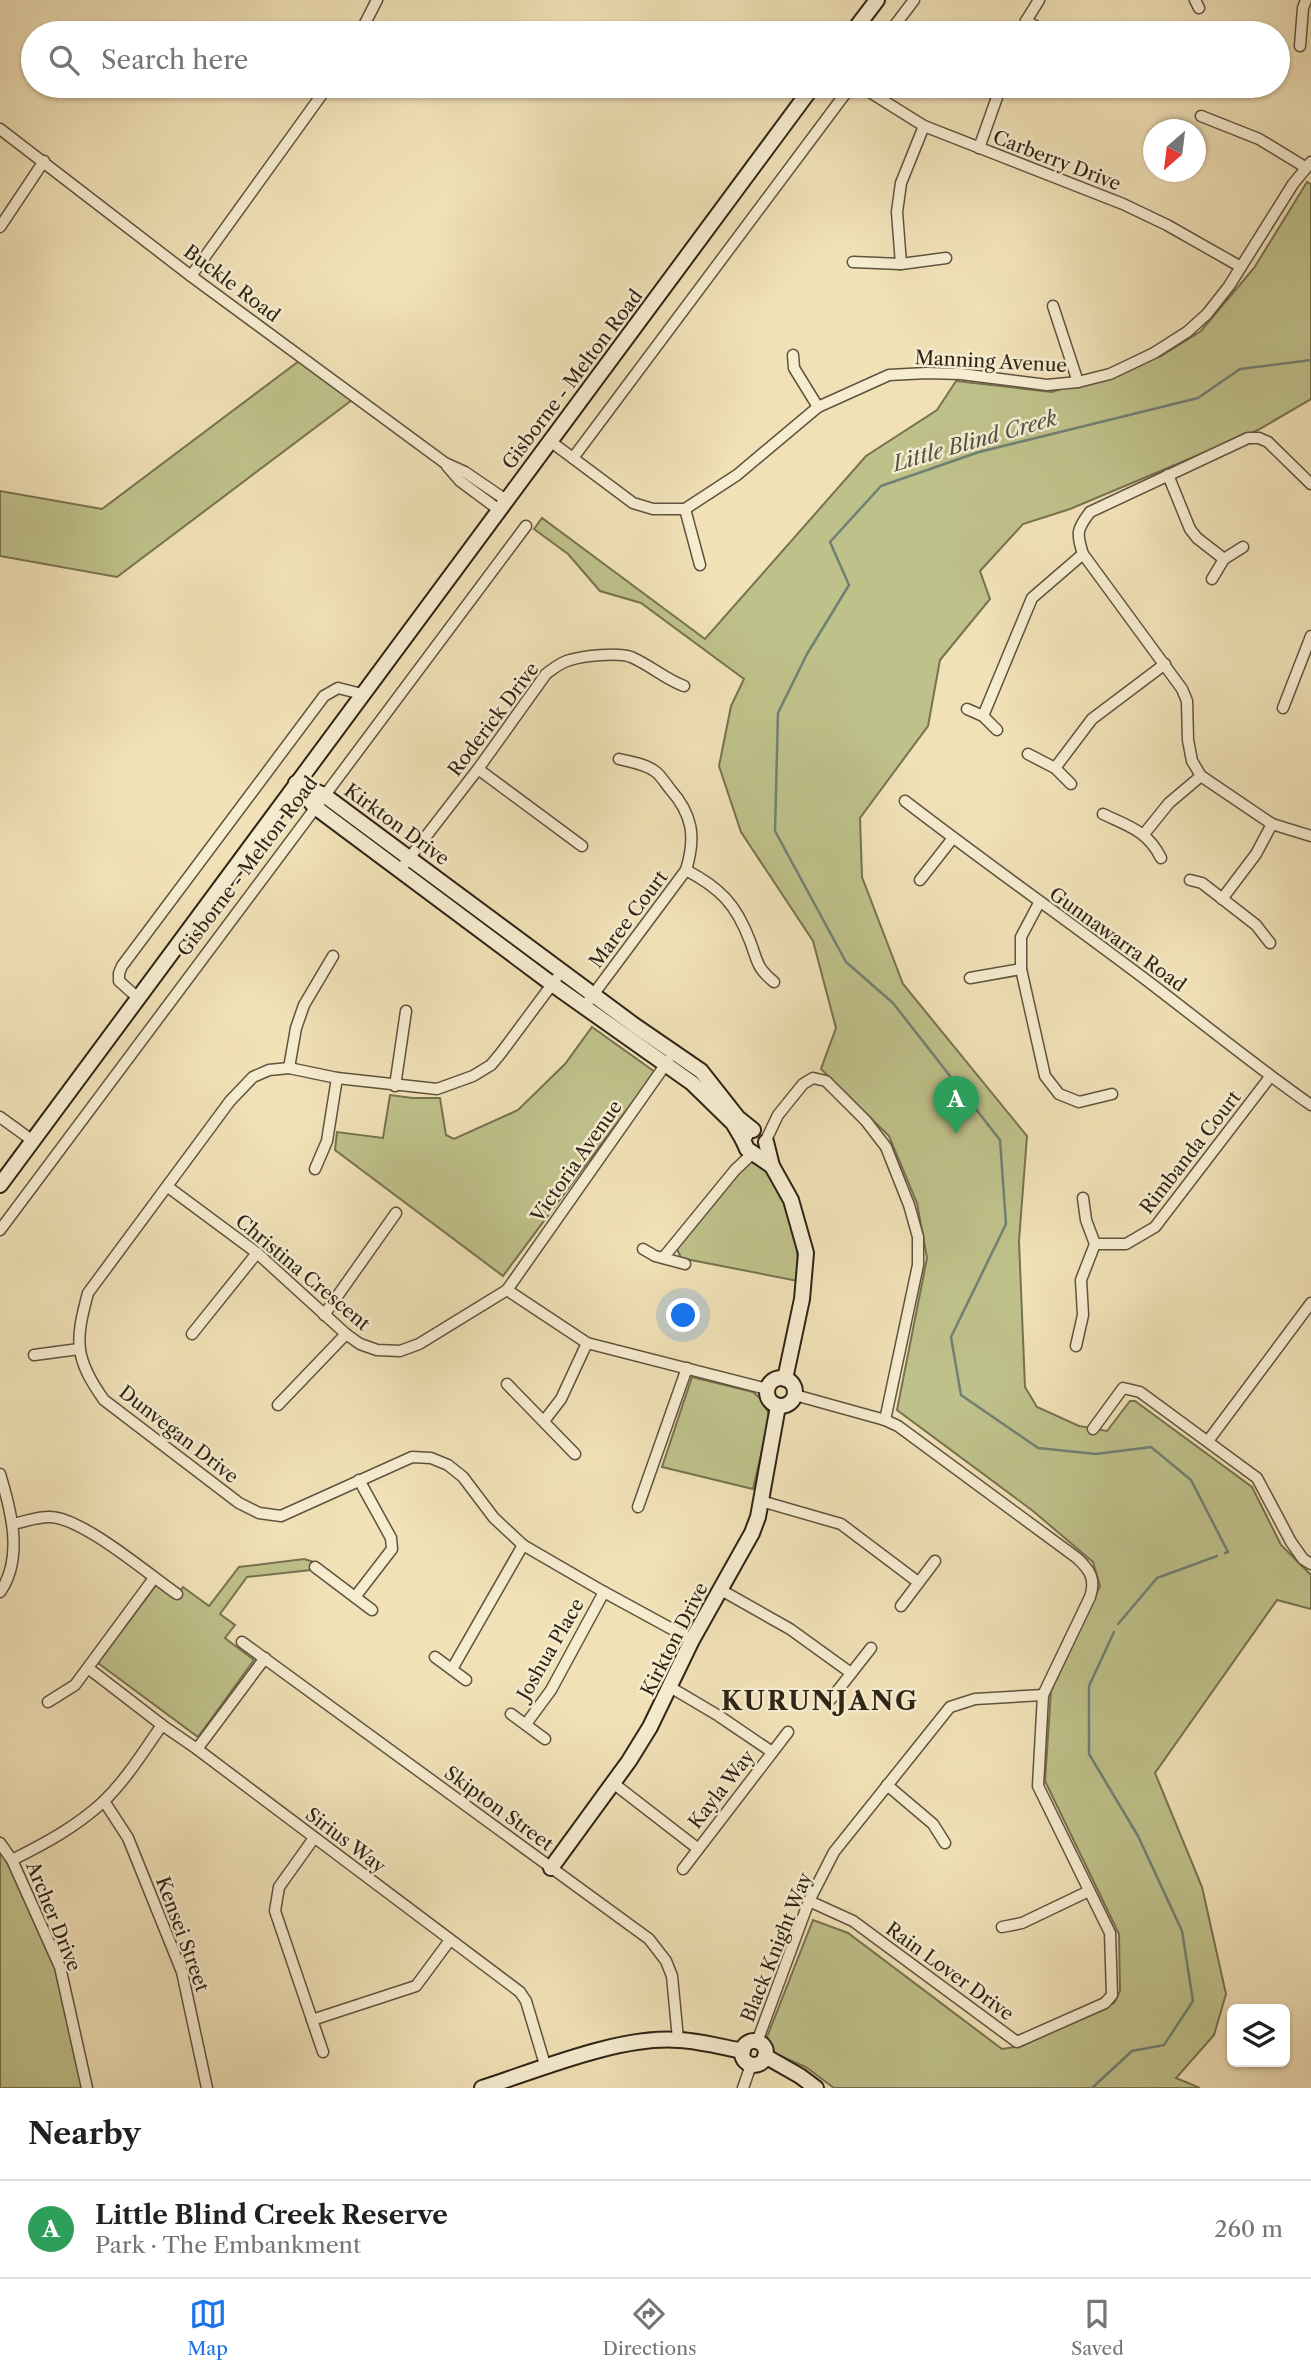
<!DOCTYPE html>
<meta charset="utf-8">
<style>
:root{--surface:#fff;--page:#f6f6f6;--text:#202124;--muted:#757577;--line:#e0e0e0;--accent:#1a73e8}
body{margin:0;font-family:"Libre Caslon Text",serif;background:var(--page);color:var(--text)}
.controls{position:absolute;right:21px;bottom:21px;display:grid;overflow:hidden;border-radius:10px;box-shadow:0 2px 5px #0004}
.controls button{width:63px;height:63px;display:grid;place-items:center;padding:0;border:0;border-bottom:2px solid var(--line);background:var(--surface);color:var(--text);font:35px sans-serif}
.compass{position:absolute;left:1143px;top:119px;width:63px;height:63px;border-radius:50%;background:var(--surface);box-shadow:0 2px 5px #0004;rotate:208deg}
.you{position:absolute;left:684px;top:1316px;width:24px;height:24px;margin:-18px;border:5px solid #fff;border-radius:50%;background:#1a73e8;box-shadow:0 0 0 10px #1a73e833}
.badge{display:grid;place-items:center;width:46px;height:46px;border-radius:50%;background:var(--accent);color:#fff;font-size:23px;font-weight:700}
.pin{position:absolute;translate:-50% -58px;filter:drop-shadow(0 2px 4px #0008)}
.pin::after{content:'';position:absolute;top:37px;width:24px;height:21px;background:inherit;clip-path:polygon(0 0,100% 0,50% 100%)}
.list{margin:0;padding:0;list-style:none}
h2{display:flex;justify-content:space-between;align-items:center;height:91px;margin:0;padding:0 28px;font-size:30px}
h2 small{font-size:23px;font-weight:400;color:var(--muted)}
.list li{display:grid;grid-template-columns:46px 1fr auto;gap:21px;align-items:center;box-sizing:border-box;height:98px;padding:0 28px;border-top:2px solid var(--line)}
.list b{display:block;font-size:26px;white-space:nowrap}
.list p{margin:0;font-size:23px;white-space:nowrap;color:var(--muted)}
.list em{font-size:23px;font-style:normal;color:var(--muted)}
.icon{flex:none;width:38px;height:38px;fill:none;stroke:currentColor;stroke-width:2;stroke-linecap:round;stroke-linejoin:round}
.map{position:relative;flex:none;width:1311px;height:2088px;overflow:hidden}
.search{position:absolute;background:var(--surface);box-shadow:0 2px 5px #0004;left:21px;right:21px;top:21px;height:77px;display:flex;align-items:center;gap:18px;box-sizing:border-box;padding:0 24px;border-radius:38px;color:var(--muted);font-size:26px}
.sheet{height:189px;background:var(--surface)}
nav{display:flex;justify-content:space-around;align-items:center;box-sizing:border-box;height:98px;border-top:2px solid var(--line);background:var(--surface);font-size:19px;color:var(--muted)}
nav a{display:grid;justify-items:center;gap:4px}
nav .on{color:var(--accent)}
.map>svg:first-child{display:block}
</style>
<div class="map">
<svg width="1311" height="2088" viewBox="0 0 1311 2088">
<rect width="100%" height="100%" fill="#f1e1b7"/>
<filter id="stains"><feTurbulence type="fractalNoise" baseFrequency=".00286" numOctaves="4"/><feColorMatrix values="0 0 0 0 .2 0 0 0 0 .09 0 0 0 0 .02 0 0 0 .5 -.17"/></filter>
<radialGradient id="worn" r=".72"><stop offset=".6" stop-color="#630" stop-opacity="0"/><stop offset="1" stop-color="#630" stop-opacity=".3"/></radialGradient>
<g fill="#bfc18a" stroke="#777250" stroke-width="2">
<path d="M1307,182L1311,184V399L1258,430L1070,509L1023,524L980,571L990,599L940,660L928,726L860,818L862,877L903,984L1027,1136L1019,1241L1025,1387L1037,1407L1079,1426L1107,1431L1130,1401H1135L1252,1487L1281,1545L1311,1575V1609L1277,1600L1155,1773L1202,1887L1226,1994L1214,2035L1176,2078L1200,2088H834L806,2067L774,2053L767,2037L813,1920L848,1933L1002,2049L1021,2046L1114,2003L1120,1991L1119,1934L1045,1781L1051,1691L1100,1586L1093,1562L1033,1511L897,1410L927,1258L917,1203L889,1136L821,1069L836,1028L813,941L741,832L719,766L731,706L744,679L641,603L600,591L568,554L534,529L542,518L705,639L866,456L937,410L956,381L1052,392L1161,356L1201,331L1254,268Z"/>
<path d="M303,358L356,397L117,577L0,556V491L102,509Z"/>
<path d="M592,1027L655,1072L503,1276L335,1150L337,1132L383,1138L390,1095L413,1098H440L446,1135L454,1139L518,1110L565,1064Z"/>
<path d="M755,1159C787,1189 800,1239 798,1281L681,1258L677,1249L740,1172Z"/>
<path d="M692,1377L753,1392L762,1400L770,1416L753,1489L662,1467Z"/>
<path d="M304,1559L317,1563L311,1570L247,1577L220,1614L235,1625L225,1638L254,1660L198,1737L98,1663L157,1584L174,1598L183,1587L209,1606L239,1567Z"/>
<path d="M0,1847L9,1860L58,1967L86,2088H0Z"/>
</g>
<g fill="none" stroke-linecap="round" stroke-linejoin="round">
<g stroke="#708074" stroke-width="2.5">
<path d="M1225,1553L1228,1552L1191,1480L1151,1447L1096,1454L1038,1448L961,1395L951,1337L1006,1224L1000,1140L893,1003L846,962L775,831L778,713L807,654L849,585L830,542L881,486L979,452L1198,398L1240,369L1311,360"/>
<path d="M1118,1624L1157,1578L1217,1556"/>
<path d="M1092,2088L1132,2051L1164,2045L1193,2001L1182,1931L1138,1836L1089,1754V1686L1114,1632"/>
</g>
<g stroke="#60533e" stroke-width="13">
<g id="street">
<path d="M1195,0L1199,8"/>
<path d="M1026,21L1048,33"/>
<path d="M360,33L377,0"/>
<path d="M889,33L914,0"/>
<path d="M1021,33L1026,21L1039,0"/>
<path d="M1300,46L1303,8L1306,0"/>
<path d="M860,86L924,126L1123,204L1167,225L1241,267"/>
<path d="M1201,116L1259,139L1305,167"/>
<path d="M0,129L191,276L445,463L465,472L506,500"/>
<path d="M979,148L1001,86"/>
<path d="M0,227L44,161"/>
<path d="M853,262L901,264L946,258"/>
<path d="M901,264L897,212L901,183L924,126"/>
<path d="M191,276L328,86"/>
<path d="M1053,306L1078,382"/>
<path d="M793,355L794,368L818,407"/>
<path d="M550,441L633,503L653,509H685L737,475L818,407L889,375L927,373L961,374L1047,385L1078,382L1110,374L1154,353L1187,332L1207,314L1229,286L1293,184L1311,162"/>
<path d="M573,458L851,86"/>
<path d="M447,466L460,481L499,510"/>
<path d="M1168,475L1190,529L1197,538L1224,559"/>
<path d="M1311,484L1268,442L1259,438H1248L1090,512C1077,529 1076,533 1083,554L1182,689L1187,701L1188,740L1192,761L1201,776L1272,824L1311,836"/>
<path d="M685,509L700,565"/>
<path d="M1212,579L1224,559L1243,547"/>
<path d="M1283,708L1311,636"/>
<path d="M967,709L983,716L997,730"/>
<path d="M983,716L1032,598L1083,554"/>
<path d="M1028,754L1055,768L1071,784"/>
<path d="M1055,768L1092,719L1165,664"/>
<path d="M478,769L582,846"/>
<path d="M905,801C988,865 1074,925 1158,989C1209,1028 1258,1068 1311,1105"/>
<path d="M1103,814C1128,826 1148,831 1161,858"/>
<path d="M1144,834L1169,803L1201,776"/>
<path d="M400,870L478,769L546,674C554,668 561,662 570,660C583,656 618,652 631,657C650,665 665,679 684,686"/>
<path d="M686,870C720,888 736,904 750,941C758,962 756,967 774,982"/>
<path d="M920,880L953,838"/>
<path d="M1190,880L1202,883L1256,925L1270,943"/>
<path d="M1222,899L1256,854L1272,824"/>
<path d="M1039,903L1021,937V969L1045,1076L1059,1094L1079,1102L1112,1094"/>
<path d="M970,978L1021,969"/>
<path d="M556,979L501,1053L491,1065L473,1076L437,1089L337,1078L289,1068L269,1070L253,1077L230,1101L88,1293C75,1341 74,1358 104,1400L239,1503L259,1513L281,1516L412,1457L431,1458L448,1465L463,1477L494,1518L523,1545L604,1592L692,1640"/>
<path d="M138,998L119,981V973L122,966L324,696L338,688L362,694"/>
<path d="M584,1007L686,870C696,837 693,815 670,789C666,784 661,776 656,772C646,764 631,762 619,759"/>
<path d="M289,1068L296,1028L304,1005L333,956"/>
<path d="M395,1086L406,1011"/>
<path d="M0,1117L33,1141"/>
<path d="M766,1140L778,1115L803,1084L813,1078L826,1081L866,1121L886,1147L909,1205L918,1237V1265L885,1420"/>
<path d="M315,1169L327,1141L337,1078"/>
<path d="M168,1187L257,1253L346,1334L360,1344L377,1350L400,1351L419,1344L507,1290L587,1343L767,1389"/>
<path d="M1083,1198L1086,1220L1095,1244H1126L1155,1227L1270,1077"/>
<path d="M0,1230L526,526"/>
<path d="M643,1249L655,1256L685,1264"/>
<path d="M663,1258L735,1170L753,1153"/>
<path d="M507,1290L668,1061"/>
<path d="M324,1315L396,1213"/>
<path d="M192,1334L257,1253"/>
<path d="M1076,1346L1083,1315L1081,1280L1095,1244"/>
<path d="M34,1355L79,1349"/>
<path d="M507,1384L575,1454"/>
<path d="M795,1395L885,1420L898,1426L1077,1558C1090,1570 1096,1579 1090,1597L1043,1695L1038,1786L1110,1933L1112,1995L1105,2003L1017,2042L853,1921L809,1901"/>
<path d="M278,1405L346,1334"/>
<path d="M544,1421L561,1399L587,1343"/>
<path d="M1093,1429L1123,1388L1140,1392L1257,1478L1291,1542L1303,1559L1311,1564"/>
<path d="M1208,1441L1311,1303"/>
<path d="M0,1474C11,1510 24,1558 0,1592"/>
<path d="M761,1501L841,1524L918,1582"/>
<path d="M638,1507L687,1368"/>
<path d="M13,1524C24,1522 39,1516 51,1517C84,1519 148,1574 177,1594"/>
<path d="M315,1567L372,1610"/>
<path d="M721,1590L790,1629L851,1673"/>
<path d="M355,1597L392,1549L391,1538L359,1480"/>
<path d="M901,1606L935,1561"/>
<path d="M242,1642L649,1939L666,1961L672,1976L678,2039"/>
<path d="M435,1657L466,1680"/>
<path d="M88,1668L162,1725L197,1749L520,1992L526,2001L546,2068"/>
<path d="M452,1669L523,1545"/>
<path d="M670,1687L719,1716L772,1752"/>
<path d="M831,1699L871,1648"/>
<path d="M48,1702L75,1685L154,1578"/>
<path d="M511,1714L545,1739"/>
<path d="M526,1724L551,1690L604,1592"/>
<path d="M197,1749L265,1658"/>
<path d="M613,1783L697,1848"/>
<path d="M887,1785L933,1824L945,1843"/>
<path d="M104,1801L128,1838L182,1972L207,2088"/>
<path d="M314,1838L279,1887L275,1911L323,2052"/>
<path d="M0,1843L12,1860L60,1967L87,2088"/>
<path d="M12,1860C44,1844 76,1827 103,1802C126,1780 143,1752 162,1725"/>
<path d="M683,1869L788,1732"/>
<path d="M1002,1927L1022,1923L1089,1891"/>
<path d="M312,2020L416,1986L450,1940"/>
<path d="M757,2042L809,1901L834,1852L950,1707L975,1699L1043,1695"/>
<path d="M743,2088L751,2065"/>
</g>
</g>
<g stroke="#2f2416" stroke-width="18">
<g id="secondary">
<path d="M852,33L877,0"/>
<path d="M296,783L324,795L634,1025L701,1071L738,1118L753,1130"/>
<path d="M297,785L315,807L552,984L692,1083L733,1123L743,1140"/>
<path d="M746,1134L743,1140L747,1149L772,1166"/>
<path d="M766,1142L772,1166L791,1200L806,1253L802,1299L785,1379"/>
<path d="M0,1185L813,86"/>
<circle cx="781" cy="1392" r="14"/>
<path d="M551,1868L629,1761L650,1727L692,1640L752,1533L758,1517L778,1406"/>
<circle cx="754" cy="2053" r="12"/>
<path d="M765,2056L800,2076L816,2088"/>
<path d="M482,2088C538,2070 621,2035 679,2040C700,2041 722,2047 743,2051"/>
</g>
</g>
<use href="#street" stroke="#f6ecd0" stroke-width="10"/>
<use href="#secondary" stroke="#f6ecd0" stroke-width="14"/>
</g>
<g text-anchor="middle" stroke-width="5" stroke-linejoin="round" paint-order="stroke">
<g font-size="19" fill="#2f2416" stroke="#f6ecd0">
<text transform="translate(1057 160) rotate(21)" y="7">Carberry Drive</text>
<text transform="translate(232 283) rotate(37)" y="7">Buckle Road</text>
<text transform="translate(991 361) rotate(3)" y="7">Manning Avenue</text>
<text transform="translate(572 379) rotate(-53)" y="7">Gisborne - Melton Road</text>
<text transform="translate(493 719) rotate(-53)" y="7">Roderick Drive</text>
<text transform="translate(397 824) rotate(36)" y="7">Kirkton Drive</text>
<text transform="translate(247 866) rotate(-53)" y="7">Gisborne - Melton Road</text>
<text transform="translate(628 919) rotate(-53)" y="7">Maree Court</text>
<text transform="translate(1118 939) rotate(36)" y="7">Gunnawarra Road</text>
<text transform="translate(1190 1152) rotate(-52)" y="7">Rimbanda Court</text>
<text transform="translate(576 1161) rotate(-55)" y="7">Victoria Avenue</text>
<text transform="translate(303 1272) rotate(40)" y="7">Christina Crescent</text>
<text transform="translate(179 1434) rotate(38)" y="7">Dunvegan Drive</text>
<text transform="translate(674 1639) rotate(-63)" y="7">Kirkton Drive</text>
<text transform="translate(550 1649) rotate(-60)" y="7">Joshua Place</text>
<text transform="translate(721 1789) rotate(-52)" y="7">Kayla Way</text>
<text transform="translate(499 1808) rotate(36)" y="7">Skipton Street</text>
<text transform="translate(346 1840) rotate(37)" y="7">Sirius Way</text>
<text transform="translate(54 1916) rotate(68)" y="7">Archer Drive</text>
<text transform="translate(183 1934) rotate(70)" y="7">Kensei Street</text>
<text transform="translate(776 1947) rotate(-68)" y="7">Black Knight Way</text>
<text transform="translate(950 1971) rotate(36)" y="7">Rain Lover Drive</text>
</g>
<g font-size="21" font-style="italic" fill="#4f5245" stroke="#f6ecd0">
<text transform="translate(975 441) rotate(-16)" y="7">Little Blind Creek</text>
</g>
<g font-size="26" font-weight="bold" letter-spacing="2" fill="#2f2416" stroke="#f6ecd0">
<text x="820" y="1710">KURUNJANG</text>
</g>
</g>
<rect width="100%" height="100%" filter="url(#stains)"/>
<rect width="100%" height="100%" fill="url(#worn)"/>
</svg>
<div class="controls">
<button><svg class="icon" aria-label="layers" viewBox="0 0 24 24"><path d="M12 4l9 5-9 5-9-5zM3 14l9 5 9-5"/></svg></button>
</div>
<svg class="compass" viewBox="-18 -18 36 36"><path d="M0-13l5 13h-10z" fill="#e53935"/><path d="M0 13l5-13h-10z" fill="#757577"/></svg>
<div class="you"></div>
<div class="pin badge" style="left:956px;top:1134px;background:#2e9e5b">A</div>
<div class="search"><svg class="icon" aria-label="search" viewBox="0 0 24 24"><circle cx="10" cy="10" r="6"/><path d="M15 15l6 6"/></svg>Search here</div>
</div>
<section class="sheet">
<h2>Nearby<small></small></h2>
<ul class="list">
<li><span class="badge" style="background:#2e9e5b">A</span><div><b>Little Blind Creek Reserve</b><p>Park · The Embankment</p></div><em>260 m</em></li>
</ul>
</section>
<nav>
<a class="on"><svg class="icon" aria-label="map" viewBox="0 0 24 24"><path d="M3 6l6-2 6 2 6-2v14l-6 2-6-2-6 2zM9 4v14M15 6v14"/></svg>Map</a>
<a><svg class="icon" aria-label="directions" viewBox="0 0 24 24"><path d="M12 3l9 9-9 9-9-9zM9 14v-3h6M13 9l2 2-2 2"/></svg>Directions</a>
<a><svg class="icon" aria-label="saved" viewBox="0 0 24 24"><path d="M7 4h10v16l-5-4-5 4z"/></svg>Saved</a>
</nav>
